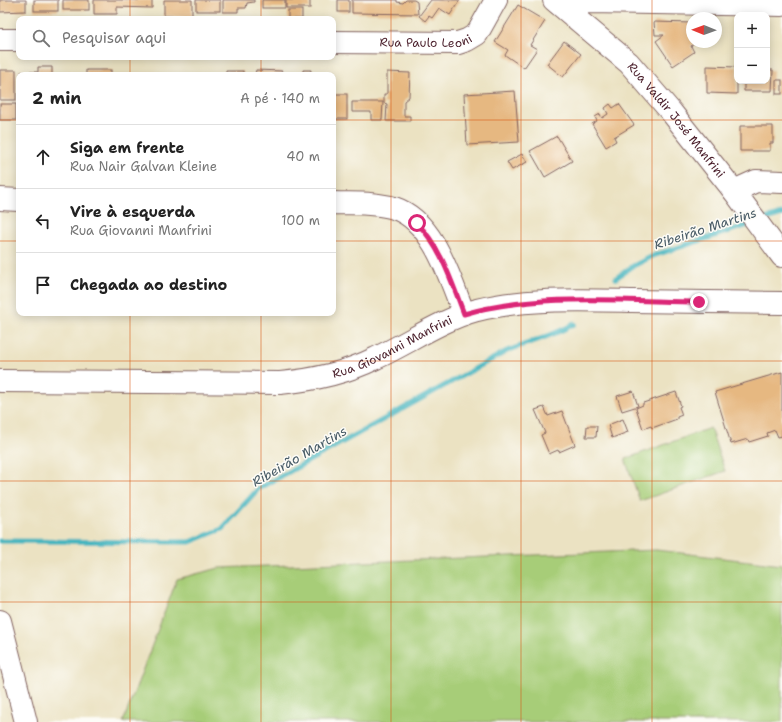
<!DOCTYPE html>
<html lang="pt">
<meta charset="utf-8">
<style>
:root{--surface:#fff;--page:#f2f2f2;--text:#222;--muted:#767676;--line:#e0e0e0}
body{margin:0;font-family:"Shantell Sans",sans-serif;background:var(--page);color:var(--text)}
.controls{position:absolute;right:12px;top:12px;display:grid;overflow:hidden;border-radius:8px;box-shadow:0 2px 10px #0003}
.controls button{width:36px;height:36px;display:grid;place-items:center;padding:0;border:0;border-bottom:1px solid var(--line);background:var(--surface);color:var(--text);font:20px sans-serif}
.compass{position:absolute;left:686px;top:12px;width:36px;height:36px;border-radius:50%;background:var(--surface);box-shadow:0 2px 10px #0003;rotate:271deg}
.stop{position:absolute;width:12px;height:12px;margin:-9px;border:3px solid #db2777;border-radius:50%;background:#fff}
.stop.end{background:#db2777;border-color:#fff;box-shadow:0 1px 4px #0008}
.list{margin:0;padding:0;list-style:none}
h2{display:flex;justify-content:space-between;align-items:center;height:52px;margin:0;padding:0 16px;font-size:17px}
h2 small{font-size:13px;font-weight:400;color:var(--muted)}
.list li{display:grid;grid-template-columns:26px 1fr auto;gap:12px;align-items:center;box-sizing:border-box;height:64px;padding:0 16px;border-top:1px solid var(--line)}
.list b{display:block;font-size:15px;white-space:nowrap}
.list p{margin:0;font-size:13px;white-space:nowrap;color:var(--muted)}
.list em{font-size:13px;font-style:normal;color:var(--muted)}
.icon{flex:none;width:22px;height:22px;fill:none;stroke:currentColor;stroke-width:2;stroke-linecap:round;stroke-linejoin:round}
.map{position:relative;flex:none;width:782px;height:722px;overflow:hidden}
.search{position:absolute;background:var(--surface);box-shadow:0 2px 10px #0003;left:16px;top:16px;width:320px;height:44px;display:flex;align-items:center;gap:10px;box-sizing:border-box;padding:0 14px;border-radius:8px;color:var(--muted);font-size:15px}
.panel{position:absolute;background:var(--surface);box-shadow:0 2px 10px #0003;left:16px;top:72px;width:320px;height:244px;border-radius:8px}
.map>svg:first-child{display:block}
</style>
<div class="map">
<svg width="782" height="722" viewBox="0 0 782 722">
<rect width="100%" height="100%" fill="#fdfcf7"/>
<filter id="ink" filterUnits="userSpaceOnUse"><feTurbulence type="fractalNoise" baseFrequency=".025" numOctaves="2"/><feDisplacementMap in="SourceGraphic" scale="8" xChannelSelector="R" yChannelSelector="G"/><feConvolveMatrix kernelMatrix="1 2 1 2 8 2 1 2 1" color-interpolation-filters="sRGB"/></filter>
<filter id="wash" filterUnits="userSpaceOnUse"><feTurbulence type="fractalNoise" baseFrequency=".012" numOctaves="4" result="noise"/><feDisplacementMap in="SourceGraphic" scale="16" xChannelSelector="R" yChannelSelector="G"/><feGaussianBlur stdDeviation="0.9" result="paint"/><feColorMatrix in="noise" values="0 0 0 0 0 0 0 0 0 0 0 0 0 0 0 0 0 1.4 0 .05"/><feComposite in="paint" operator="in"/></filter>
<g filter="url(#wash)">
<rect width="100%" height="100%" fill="#ebe2c2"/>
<g fill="#a7cd78" stroke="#787652">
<path d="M710,428L725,471L640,501L625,459Z"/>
<path d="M656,550L782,565V722H123L177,579L219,568Z"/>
</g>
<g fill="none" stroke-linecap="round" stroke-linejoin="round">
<g stroke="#46b5bf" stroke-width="5">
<path d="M763,220L782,214"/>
<path d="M616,278L633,266L655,255L751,224"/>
<path d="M0,541L190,542L222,529L258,489L507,351C530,342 553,336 574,324"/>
</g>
</g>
<g id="blocks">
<g fill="#e6b881">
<path d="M0,0H26V11L0,12Z"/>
<rect x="34" y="0" width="24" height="11"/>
<rect x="63" y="0" width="26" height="10"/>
<path d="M94,0H152V8L117,7V14H94Z"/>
<path d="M164,0H192V17L164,16Z"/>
<rect x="196" y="0" width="24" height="11"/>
<path d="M223,0H254V2L247,3L246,8H238V12H223Z"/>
<rect x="262" y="0" width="23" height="8"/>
<rect x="286" y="0" width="24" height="8"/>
<rect x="338" y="0" width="11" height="12"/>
<path d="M352,0H397V2L403,3L406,0H414L417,2L418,14L352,13Z"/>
<path d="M431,0H460L450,15L439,8L432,18L429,16L425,21L419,16Z"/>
<path d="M518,5L545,21L530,45L537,49L524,68L505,55L508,50L495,42Z"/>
<rect x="288" y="10" width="14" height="9"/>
<path d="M654,22L692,23V42H697L691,46L694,52L673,66L656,41L664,35H655Z"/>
<path d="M564,41L581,54L563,77L547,64Z"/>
<path d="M707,66L737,67V94L707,93Z"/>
<path d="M38,67H52V75H21V72H38Z"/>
<rect x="0" y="70" width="16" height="30"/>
<rect x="86" y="70" width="25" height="5"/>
<path d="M256,70L282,71V75H255Z"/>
<path d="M303,70H311L310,75H293V73H303Z"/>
<path d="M767,70H773L772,91H744V81H767Z"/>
<rect x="226" y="71" width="17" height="4"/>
<path d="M387,72L410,73L409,97L404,101V116H410V121H386L387,104L384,103V94H387Z"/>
<rect x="776" y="80" width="6" height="14"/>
<path d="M515,91L519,142L467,145L464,94Z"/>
<rect x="333" y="94" width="14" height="25"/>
<path d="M352,102H383L382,120H371V112H352Z"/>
<rect x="0" y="104" width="16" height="16"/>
<path d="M610,104L613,108L619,104L634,125L614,137L616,141L606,147L592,124L597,121L595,117L600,114L602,118L608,114L605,108Z"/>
<path d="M740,126H773V143H770V151H740Z"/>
<path d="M557,136L572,161L545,177L530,151Z"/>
<path d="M522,154L527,162L512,170L507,162Z"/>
<path d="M782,372V436L778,437L775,430L767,433L768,436L749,442L748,439L731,444L715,392Z"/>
<path d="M633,391L638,406L622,411L617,396Z"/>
<path d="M676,392L681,406L679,407L682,415L677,417V419L652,428L651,426L643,429L636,408L643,405V403Z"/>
<path d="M544,407L548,416L562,411L575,445L559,452L558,450L549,454L541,435L545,433L535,410Z"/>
<path d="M623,419L628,432L612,438L608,425Z"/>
<path d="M587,426H597L596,437H586Z"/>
</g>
</g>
</g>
<g filter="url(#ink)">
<use href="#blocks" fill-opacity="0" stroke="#826360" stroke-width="1"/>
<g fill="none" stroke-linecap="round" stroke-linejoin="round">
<g stroke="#826360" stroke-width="24">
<g id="minor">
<path id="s1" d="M554,0L629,63L672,113L734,191L782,256"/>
<path d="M558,3L588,2L782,5"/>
<path d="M0,40H19"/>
<path id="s2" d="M333,42L458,43L467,40L477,34L496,0"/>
<path d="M734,191L756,181L782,182"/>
<path d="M0,199L19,200"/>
<path d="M333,203C353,204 374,202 394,208C434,221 450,279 464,314"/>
<path id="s3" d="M0,381L280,383C314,380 346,373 376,358C410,342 441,320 477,310C526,298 581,300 631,301C681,302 732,302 782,303"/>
<path d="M0,621L26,722"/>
</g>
</g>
<use href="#minor" stroke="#fff" stroke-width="22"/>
</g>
</g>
<g fill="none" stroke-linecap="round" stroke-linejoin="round" filter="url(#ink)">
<path stroke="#db2777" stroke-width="5" d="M417,223C441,247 452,283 464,314C536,293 624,301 699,302"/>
</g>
<path fill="none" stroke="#d8530f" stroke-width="1" stroke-opacity="0.55" d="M130,0V19M261,0V19M391,0V722M521,0V722M652,0V722M130,57V75M261,57V75M0,120H19M333,120H782M0,241H19M333,241H782M130,313V722M261,313V722M0,361H782M0,481H782M0,602H782"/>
<g text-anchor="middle" stroke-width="3" stroke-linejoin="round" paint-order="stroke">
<g font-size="12" fill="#4a1f2b" stroke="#fdfcf7">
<text dy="4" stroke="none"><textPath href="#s2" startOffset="93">Rua Paulo Leoni</textPath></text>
<text dy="4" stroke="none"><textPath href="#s1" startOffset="172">Rua Valdir José Manfrini</textPath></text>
<text dy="4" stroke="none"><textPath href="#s3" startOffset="399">Rua Giovanni Manfrini</textPath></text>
</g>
<g font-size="13" font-style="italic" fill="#485b66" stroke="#fdfcf7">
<text transform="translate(705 228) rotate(-18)" y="5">Ribeirão Martins</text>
<text transform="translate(299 456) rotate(-30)" y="5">Ribeirão Martins</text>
</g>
</g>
</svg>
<div class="controls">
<button>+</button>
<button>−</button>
</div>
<svg class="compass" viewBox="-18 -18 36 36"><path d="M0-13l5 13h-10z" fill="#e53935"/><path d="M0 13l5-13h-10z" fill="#767676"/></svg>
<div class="stop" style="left:417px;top:223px"></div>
<div class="stop end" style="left:699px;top:302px"></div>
<div class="search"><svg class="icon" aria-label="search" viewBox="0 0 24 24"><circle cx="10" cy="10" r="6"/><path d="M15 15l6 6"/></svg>Pesquisar aqui</div>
<section class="panel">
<h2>2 min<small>A pé · 140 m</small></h2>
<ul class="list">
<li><svg class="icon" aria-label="ahead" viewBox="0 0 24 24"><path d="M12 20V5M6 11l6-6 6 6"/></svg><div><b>Siga em frente</b><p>Rua Nair Galvan Kleine</p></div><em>40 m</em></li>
<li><svg class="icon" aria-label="left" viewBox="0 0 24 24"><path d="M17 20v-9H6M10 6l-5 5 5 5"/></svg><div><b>Vire à esquerda</b><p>Rua Giovanni Manfrini</p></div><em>100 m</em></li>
<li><svg class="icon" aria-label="arrive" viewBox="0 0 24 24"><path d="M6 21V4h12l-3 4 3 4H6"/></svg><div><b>Chegada ao destino</b></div></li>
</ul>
</section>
</div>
